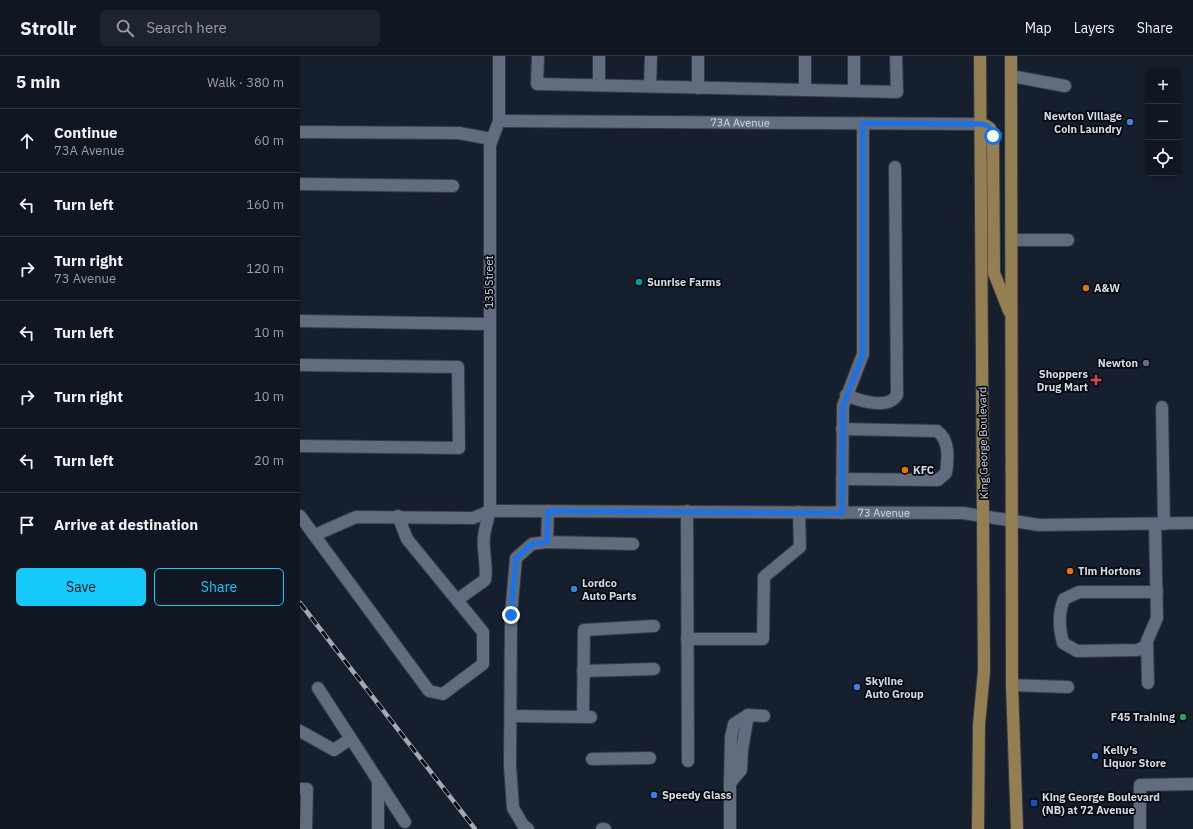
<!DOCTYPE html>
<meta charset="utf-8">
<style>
:root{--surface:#101722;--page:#1e242f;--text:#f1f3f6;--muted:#9c9fa5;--line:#303640;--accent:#15cafb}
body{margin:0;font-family:"IBM Plex Sans",sans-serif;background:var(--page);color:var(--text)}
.controls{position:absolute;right:12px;top:12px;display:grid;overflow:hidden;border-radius:6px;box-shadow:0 2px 10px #0003}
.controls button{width:36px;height:36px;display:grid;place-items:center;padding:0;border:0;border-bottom:1px solid var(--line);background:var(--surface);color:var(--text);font:20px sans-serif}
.stop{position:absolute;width:12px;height:12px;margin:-9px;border:3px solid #1a73e8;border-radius:50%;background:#fff}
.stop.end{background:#1a73e8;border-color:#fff;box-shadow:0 1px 4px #0008}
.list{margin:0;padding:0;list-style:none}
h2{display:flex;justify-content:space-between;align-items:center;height:52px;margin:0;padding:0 16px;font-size:17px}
h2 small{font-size:13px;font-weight:400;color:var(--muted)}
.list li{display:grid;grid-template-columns:26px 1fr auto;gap:12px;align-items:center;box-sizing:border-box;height:64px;padding:0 16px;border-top:1px solid var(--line)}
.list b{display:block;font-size:15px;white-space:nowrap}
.list p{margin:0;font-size:13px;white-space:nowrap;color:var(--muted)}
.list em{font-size:13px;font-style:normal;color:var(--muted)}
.actions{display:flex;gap:8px;padding:12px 16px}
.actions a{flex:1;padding:9px 0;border:1px solid var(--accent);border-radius:6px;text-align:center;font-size:14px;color:var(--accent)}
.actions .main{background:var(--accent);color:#111}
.icon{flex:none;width:22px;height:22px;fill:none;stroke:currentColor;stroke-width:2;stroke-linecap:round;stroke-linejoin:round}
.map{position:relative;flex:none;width:893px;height:773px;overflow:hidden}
header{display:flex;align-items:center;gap:24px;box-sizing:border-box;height:56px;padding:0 20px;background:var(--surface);border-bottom:1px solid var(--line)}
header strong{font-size:19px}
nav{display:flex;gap:22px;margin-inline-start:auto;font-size:14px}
.search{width:280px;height:36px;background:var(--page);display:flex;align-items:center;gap:10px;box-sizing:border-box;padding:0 14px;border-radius:6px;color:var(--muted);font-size:15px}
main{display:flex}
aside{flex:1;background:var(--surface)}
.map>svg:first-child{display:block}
</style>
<header>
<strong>Strollr</strong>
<div class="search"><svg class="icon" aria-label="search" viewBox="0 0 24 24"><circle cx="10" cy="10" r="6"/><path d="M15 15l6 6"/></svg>Search here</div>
<nav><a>Map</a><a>Layers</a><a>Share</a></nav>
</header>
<main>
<aside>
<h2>5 min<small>Walk · 380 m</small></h2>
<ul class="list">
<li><svg class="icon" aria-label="ahead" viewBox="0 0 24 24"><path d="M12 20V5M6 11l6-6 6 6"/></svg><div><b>Continue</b><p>73A Avenue</p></div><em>60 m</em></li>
<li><svg class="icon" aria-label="left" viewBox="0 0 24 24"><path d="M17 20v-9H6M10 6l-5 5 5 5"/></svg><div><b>Turn left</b></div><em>160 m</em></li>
<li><svg class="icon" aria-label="right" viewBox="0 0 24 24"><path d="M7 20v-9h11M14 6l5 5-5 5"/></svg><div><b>Turn right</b><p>73 Avenue</p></div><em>120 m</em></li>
<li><svg class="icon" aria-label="left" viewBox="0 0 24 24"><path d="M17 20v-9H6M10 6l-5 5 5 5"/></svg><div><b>Turn left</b></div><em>10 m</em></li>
<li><svg class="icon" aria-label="right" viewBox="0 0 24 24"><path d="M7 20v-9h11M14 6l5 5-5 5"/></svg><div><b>Turn right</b></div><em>10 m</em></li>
<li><svg class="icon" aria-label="left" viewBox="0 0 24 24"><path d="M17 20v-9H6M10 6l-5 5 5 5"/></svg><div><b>Turn left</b></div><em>20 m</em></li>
<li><svg class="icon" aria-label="arrive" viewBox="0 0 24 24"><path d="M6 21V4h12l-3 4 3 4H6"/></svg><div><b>Arrive at destination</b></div></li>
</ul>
<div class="actions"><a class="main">Save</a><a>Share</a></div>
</aside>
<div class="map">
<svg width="893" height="773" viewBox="0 0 893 773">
<rect width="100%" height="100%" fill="#161f2d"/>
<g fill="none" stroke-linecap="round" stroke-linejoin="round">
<g stroke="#353a47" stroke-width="14">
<g id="minor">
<path d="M238,0L237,28L597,36L596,0"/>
<path d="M554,0V35"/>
<path d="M711,20L765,30"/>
<path d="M299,29V0"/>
<path d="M350,30L351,0"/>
<path d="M398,32V0"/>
<path d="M505,34V0"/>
<path id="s1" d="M199,65L681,68"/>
<path d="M0,76L159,77L191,83"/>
<path d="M0,128L153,130"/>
<path d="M711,184H768"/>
<path d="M0,265L189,268"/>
<path d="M0,309L158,311L159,392L0,390"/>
<path d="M546,339C560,345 588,354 597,339L595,111"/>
<path d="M862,351L864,468"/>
<path d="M542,423L638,424L646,417C648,403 650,384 637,375L542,373"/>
<path d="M387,455L388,705"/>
<path d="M542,457L543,350L563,298V67"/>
<path d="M0,460L129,635L143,638L183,608V576L107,483L98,460"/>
<path id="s2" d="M15,479L56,461L173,462L190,455L663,457L739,469L893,467"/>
<path d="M247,486L248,455"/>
<path d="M157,544L185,524C188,510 182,495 184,480C185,471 188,463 190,455V89L199,65V0"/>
<path d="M387,583H463L464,521L500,491L499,456"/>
<path d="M847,589L838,594L777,595L763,587C759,571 758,558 764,543L779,536H857"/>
<path d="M283,615L354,613"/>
<path d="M848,627L847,585L857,562L855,468"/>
<path d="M712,629L768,631"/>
<path d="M18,632L105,766"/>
<path d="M211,660L283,661"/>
<path d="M291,661H283L284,574L354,570"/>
<path d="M0,675L34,694L50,683"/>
<path d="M292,703L350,702"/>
<path d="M430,727L431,681L434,668L448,659"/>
<path d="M0,733H7L6,773"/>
<path d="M78,773V726"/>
<path d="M228,773L223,769L213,752L210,710L211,559L216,502L232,488L247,486L333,488"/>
<path d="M302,773H305"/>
<path d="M430,773V727L441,714L442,694L448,659L464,660"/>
<path d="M840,773V729L893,728"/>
</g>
</g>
<g stroke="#353a47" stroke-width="14">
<g id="major">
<path d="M711,0L712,629L717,773"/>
<path d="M681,68C689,70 691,72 693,80L694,217L709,255"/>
<path d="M678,773L679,669L684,615L680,0"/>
</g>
</g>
<use href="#minor" stroke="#616c7e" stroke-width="12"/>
<use href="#major" stroke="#937f52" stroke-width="12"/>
<g stroke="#a3aab5" stroke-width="4.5">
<path id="rail" d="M0,547L175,773"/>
</g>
<use href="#rail" stroke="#06090f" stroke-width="3" stroke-dasharray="9" stroke-linecap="butt"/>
</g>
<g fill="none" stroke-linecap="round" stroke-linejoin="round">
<path stroke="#1a73e8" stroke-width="5" d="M211,559L216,502L232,488L247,486L248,455L542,457L543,350L563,298V67L681,68C689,69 691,72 693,80"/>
</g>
<g fill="#3f7fe0" stroke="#06090f" stroke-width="1.5">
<circle cx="830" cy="66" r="4"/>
<circle cx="274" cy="533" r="4"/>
<circle cx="557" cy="631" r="4"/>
<circle cx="795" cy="700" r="4"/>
<circle cx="354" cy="739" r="4"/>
</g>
<circle fill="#0f9aa8" stroke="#06090f" stroke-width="1.5" cx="339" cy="226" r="4"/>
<g fill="#e8710a" stroke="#06090f" stroke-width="1.5">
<circle cx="786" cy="232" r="4"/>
<circle cx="605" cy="414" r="4"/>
<circle cx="770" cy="515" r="4"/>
</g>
<circle fill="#5c6f8a" stroke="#06090f" stroke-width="1.5" cx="846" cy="307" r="4"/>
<path fill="#e0444e" stroke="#06090f" stroke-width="1.5" d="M794 318h4v4h4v4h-4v4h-4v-4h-4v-4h4z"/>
<circle fill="#2e9e5b" stroke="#06090f" stroke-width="1.5" cx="883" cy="661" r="4"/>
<rect fill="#1a4fb4" stroke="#06090f" stroke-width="1.5" x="730" y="743" width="8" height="8" rx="2"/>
<g text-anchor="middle" stroke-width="3.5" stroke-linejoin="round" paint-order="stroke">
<g font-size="11" font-weight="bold" fill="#d4dae4" stroke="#06090f" text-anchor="start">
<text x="822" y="64" text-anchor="end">Newton Village<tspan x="822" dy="13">Coin Laundry</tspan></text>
<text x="347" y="230">Sunrise Farms</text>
<text x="794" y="236">A&amp;W</text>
<text x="838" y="311" text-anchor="end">Newton</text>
<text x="788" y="322" text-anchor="end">Shoppers<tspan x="788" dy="13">Drug Mart</tspan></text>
<text x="613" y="418">KFC</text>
<text x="778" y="519">Tim Hortons</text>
<text x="282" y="531">Lordco<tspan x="282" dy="13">Auto Parts</tspan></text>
<text x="565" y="629">Skyline<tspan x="565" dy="13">Auto Group</tspan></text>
<text x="875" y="665" text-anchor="end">F45 Training</text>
<text x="803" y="698">Kelly's<tspan x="803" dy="13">Liquor Store</tspan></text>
<text x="362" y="743">Speedy Glass</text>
<text x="742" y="745">King George Boulevard<tspan x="742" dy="13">(NB) at 72 Avenue</tspan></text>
</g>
<g font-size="11" fill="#d4dae4" stroke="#06090f">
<text dy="4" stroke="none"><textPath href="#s1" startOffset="241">73A Avenue</textPath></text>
<text transform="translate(189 226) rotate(-90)" y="4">135 Street</text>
<text transform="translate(683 387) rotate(-91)" y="4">King George Boulevard</text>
<text dy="4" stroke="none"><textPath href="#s2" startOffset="574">73 Avenue</textPath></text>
</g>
</g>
</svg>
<div class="controls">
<button>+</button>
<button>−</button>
<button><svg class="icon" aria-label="locate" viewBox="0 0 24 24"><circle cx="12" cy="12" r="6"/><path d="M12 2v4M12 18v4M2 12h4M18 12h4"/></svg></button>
</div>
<div class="stop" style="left:693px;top:80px"></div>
<div class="stop end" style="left:211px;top:559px"></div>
</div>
</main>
